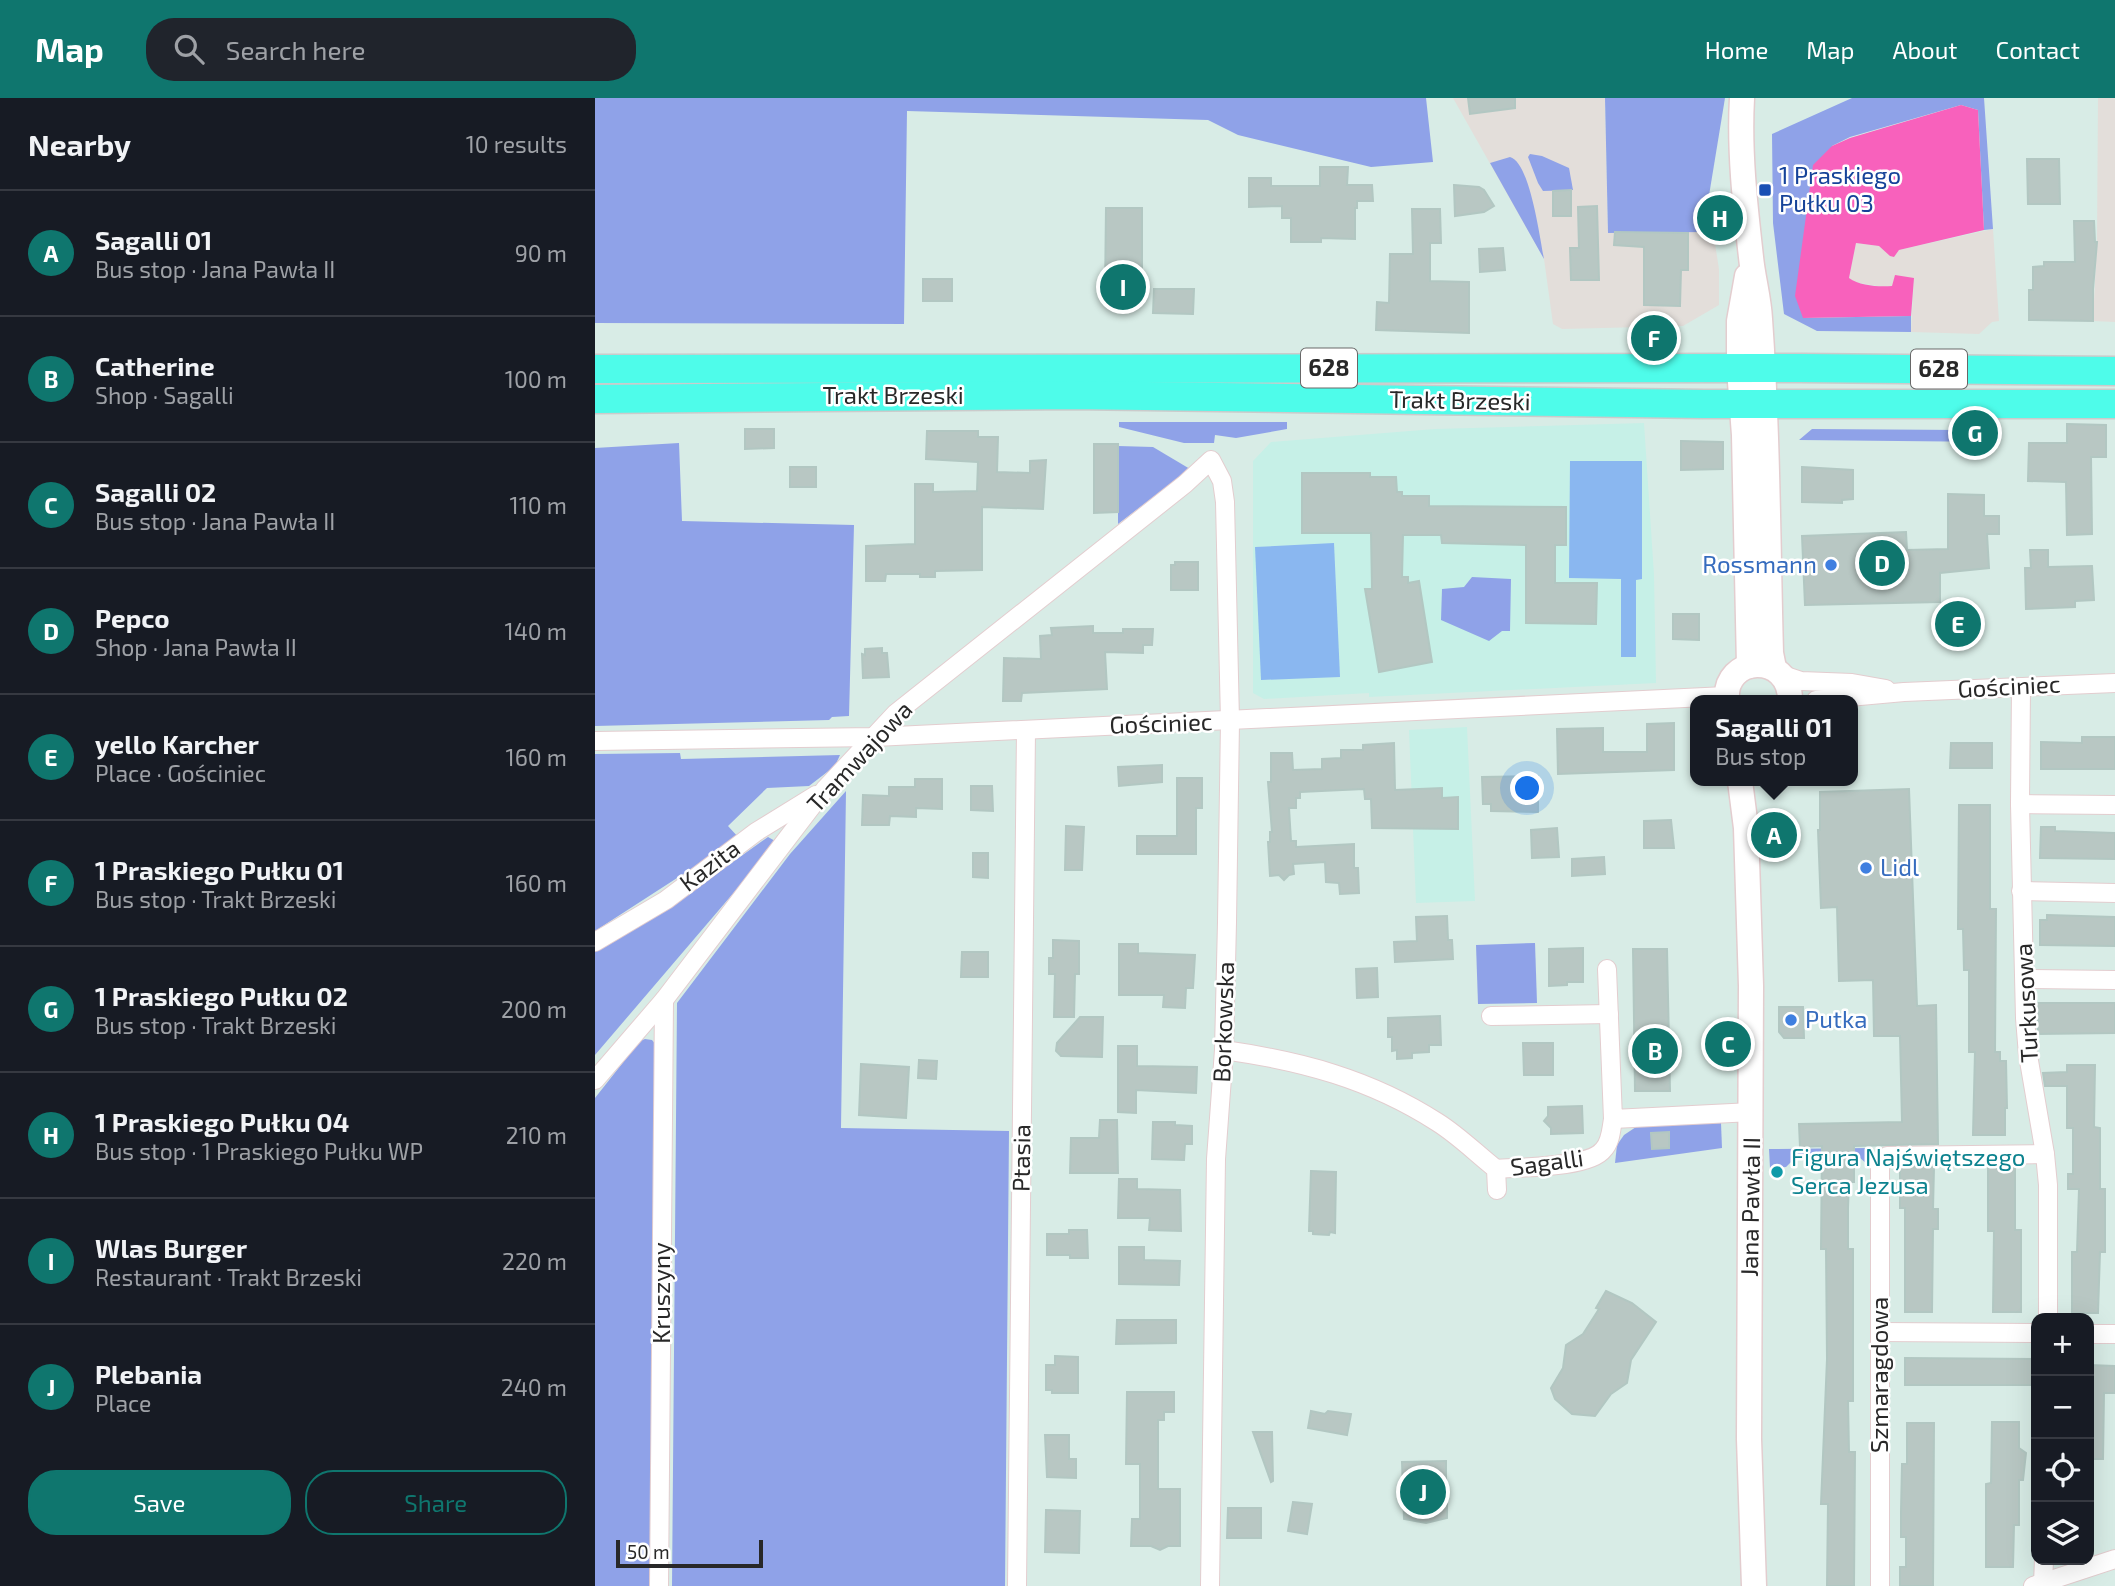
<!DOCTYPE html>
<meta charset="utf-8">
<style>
:root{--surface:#171b24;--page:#20242c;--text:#f1f3f6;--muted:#9ea1a6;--line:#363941;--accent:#0f766e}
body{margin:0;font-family:"Exo 2",sans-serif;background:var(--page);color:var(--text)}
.controls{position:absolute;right:21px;bottom:21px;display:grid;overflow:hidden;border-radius:14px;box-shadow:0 7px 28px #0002}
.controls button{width:63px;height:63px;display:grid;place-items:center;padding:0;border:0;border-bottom:2px solid var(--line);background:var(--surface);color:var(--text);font:35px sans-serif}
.scale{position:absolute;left:21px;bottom:18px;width:147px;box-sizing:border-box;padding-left:7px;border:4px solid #282828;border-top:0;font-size:19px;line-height:24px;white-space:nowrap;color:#282828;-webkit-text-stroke:5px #fff;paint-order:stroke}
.you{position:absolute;left:933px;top:691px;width:24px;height:24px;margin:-18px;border:5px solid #fff;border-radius:50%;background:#1a73e8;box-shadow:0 0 0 10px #1a73e833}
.badge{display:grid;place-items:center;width:46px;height:46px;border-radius:50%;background:var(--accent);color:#fff;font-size:23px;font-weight:700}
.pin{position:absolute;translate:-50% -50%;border:4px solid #fff;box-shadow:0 2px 7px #0006}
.popup{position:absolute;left:1095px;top:597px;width:168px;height:91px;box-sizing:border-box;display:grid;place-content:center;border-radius:14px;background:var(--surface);filter:drop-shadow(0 2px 5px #0005);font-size:23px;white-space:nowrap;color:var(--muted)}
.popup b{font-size:26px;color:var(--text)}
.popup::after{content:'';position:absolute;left:50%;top:100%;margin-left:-14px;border:14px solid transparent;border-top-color:var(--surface)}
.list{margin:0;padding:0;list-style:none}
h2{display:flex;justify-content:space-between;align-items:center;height:91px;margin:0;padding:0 28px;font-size:30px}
h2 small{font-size:23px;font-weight:400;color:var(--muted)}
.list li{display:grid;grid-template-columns:46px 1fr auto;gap:21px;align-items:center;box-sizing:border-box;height:126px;padding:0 28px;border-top:2px solid var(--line)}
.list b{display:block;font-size:26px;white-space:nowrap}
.list p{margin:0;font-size:23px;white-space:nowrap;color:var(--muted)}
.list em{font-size:23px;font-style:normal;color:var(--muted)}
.actions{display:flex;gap:14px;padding:21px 28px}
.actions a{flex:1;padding:16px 0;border:2px solid var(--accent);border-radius:28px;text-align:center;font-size:24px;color:var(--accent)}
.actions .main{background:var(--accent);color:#fff}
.icon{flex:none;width:38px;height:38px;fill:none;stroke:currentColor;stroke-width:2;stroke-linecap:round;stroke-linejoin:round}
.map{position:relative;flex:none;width:1520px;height:1488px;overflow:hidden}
header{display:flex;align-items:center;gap:42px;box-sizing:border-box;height:98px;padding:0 35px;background:var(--accent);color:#fff}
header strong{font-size:33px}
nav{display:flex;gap:38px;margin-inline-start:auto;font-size:24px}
.search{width:490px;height:63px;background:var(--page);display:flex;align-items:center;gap:18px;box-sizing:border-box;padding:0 24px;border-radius:28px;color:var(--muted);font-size:26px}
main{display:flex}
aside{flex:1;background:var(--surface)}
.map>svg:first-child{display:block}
</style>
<header>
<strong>Map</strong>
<div class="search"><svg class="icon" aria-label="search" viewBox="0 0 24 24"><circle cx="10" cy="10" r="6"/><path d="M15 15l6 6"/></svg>Search here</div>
<nav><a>Home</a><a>Map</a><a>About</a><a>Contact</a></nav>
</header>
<main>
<aside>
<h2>Nearby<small>10 results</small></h2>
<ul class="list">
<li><span class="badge">A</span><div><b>Sagalli 01</b><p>Bus stop · Jana Pawła II</p></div><em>90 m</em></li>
<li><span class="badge">B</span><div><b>Catherine</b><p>Shop · Sagalli</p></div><em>100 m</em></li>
<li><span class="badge">C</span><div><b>Sagalli 02</b><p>Bus stop · Jana Pawła II</p></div><em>110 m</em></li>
<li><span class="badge">D</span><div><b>Pepco</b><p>Shop · Jana Pawła II</p></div><em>140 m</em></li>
<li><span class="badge">E</span><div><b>yello Karcher</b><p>Place · Gościniec</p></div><em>160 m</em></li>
<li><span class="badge">F</span><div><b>1 Praskiego Pułku 01</b><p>Bus stop · Trakt Brzeski</p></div><em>160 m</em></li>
<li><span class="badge">G</span><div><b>1 Praskiego Pułku 02</b><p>Bus stop · Trakt Brzeski</p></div><em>200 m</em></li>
<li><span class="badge">H</span><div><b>1 Praskiego Pułku 04</b><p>Bus stop · 1 Praskiego Pułku WP</p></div><em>210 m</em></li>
<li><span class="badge">I</span><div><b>Wlas Burger</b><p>Restaurant · Trakt Brzeski</p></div><em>220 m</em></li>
<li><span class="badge">J</span><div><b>Plebania</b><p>Place</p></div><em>240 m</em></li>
</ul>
<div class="actions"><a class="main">Save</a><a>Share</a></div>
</aside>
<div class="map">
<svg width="1520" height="1488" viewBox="0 0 1520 1488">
<rect width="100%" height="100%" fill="#d8ece6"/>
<g fill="#e3deda">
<path d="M858,0H1010L1013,135L1118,133L1124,171V207L1088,228L967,231L958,226L949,161Z"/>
<path d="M1503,0H1520V224L1498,223L1502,144Z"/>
<path d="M1398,131L1404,223L1397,224L1384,236L1316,234L1319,180L1297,188L1288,189L1259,184L1254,180L1261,145L1284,148L1299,159L1304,152Z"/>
</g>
<g fill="#c6f0e7">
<path d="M1049,325L1059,477L1061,585L774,599V595L669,601L658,595V363L676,344L840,331Z"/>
<path d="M872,629L880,803L821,805L814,632Z"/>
</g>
<g fill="#8fa2e8">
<path d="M0,0H831L838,64L776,69L643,37L613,22L312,13L309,226L0,225Z"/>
<path d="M1010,0H1130L1108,134L1013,135Z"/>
<path d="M1257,0H1389L1398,131L1389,132L1383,12L1366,7L1255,39L1237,48L1208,220L1316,218V234L1222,233L1189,216L1178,125L1177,36Z"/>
<path d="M935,56L947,58L974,70L978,92L948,93L943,85L933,59Z"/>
<path d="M915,59C935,64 945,141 949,161L895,65Z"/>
<path d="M524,324H692V331L641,340L620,337L619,345H589L524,329Z"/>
<path d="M1217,331L1368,332L1371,340L1389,339V332H1402V344L1204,342Z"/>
<path d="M84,345L87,423L259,427L254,618L237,619L234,622L0,628V350Z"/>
<path d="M523,348L558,349L595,371L523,426Z"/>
<path d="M877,479L916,481L915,533H907L894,543L846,522L847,491L869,489Z"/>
<path d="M85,655L86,661L245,657L240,668L214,688L172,690L133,728L144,740L0,833V656Z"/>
<path d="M251,693L246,1030L414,1033L410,1488H77L82,905L195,756Z"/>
<path d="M173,739L182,744L0,957V854L89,799Z"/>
<path d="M940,845L942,905L883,906L881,847Z"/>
<path d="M50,941L57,942L61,947L56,1488H0V1000L45,943Z"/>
<path d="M1126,1025L1127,1050L1020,1065L1022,1047L1029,1037L1041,1029Z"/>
<path d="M1274,1050L1273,1067L1264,1059L1200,1060L1191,1069L1175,1070L1174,1051Z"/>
</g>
<g fill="#8ab7f0">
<path d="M975,363H1047V481L1041,482V559H1026V481L974,480Z"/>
<path d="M739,445L745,579L666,582L660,449Z"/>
</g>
<path fill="#f861bc" d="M1366,7L1383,12L1389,132L1304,152L1299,159L1295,158L1284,148L1261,145L1254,180C1265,188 1284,189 1297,188L1300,177L1319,180L1316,218L1208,220L1200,198L1218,67L1237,48L1255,40Z"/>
<g fill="#b8c7c3" stroke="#b2c7c2" stroke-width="2">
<path d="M873,0H920V10L875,16Z"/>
<path d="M1432,61H1464L1465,106H1433Z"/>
<path d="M725,69H753L752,87H777L778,103H762V110H760V141L726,140V144H696V120H687V108L654,109V80H676V88H725Z"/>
<path d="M859,87L884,89L889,92L899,108L889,114L860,118Z"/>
<path d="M976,92V118H958V93Z"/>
<path d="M1002,108L1004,182H976L975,150H984L983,109Z"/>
<path d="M511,110H547V194H510Z"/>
<path d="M817,111H845L846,145H835V183L874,184V235L781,232L782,204L794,205L795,156H818Z"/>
<path d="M1479,123H1499L1500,144H1502L1498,191V223L1434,222V192H1438V169L1449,168V164H1480Z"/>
<path d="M1020,134L1093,135V172H1086L1085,208L1049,207V149L1019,147Z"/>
<path d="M908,150L910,172L885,174L884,151Z"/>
<rect x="328" y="181" width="29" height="22"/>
<path d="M559,191H599L598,216L558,215Z"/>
<path d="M1472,326L1511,327V359H1496L1497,436L1472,437L1471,384L1433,383L1434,345H1472Z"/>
<path d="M150,331H179V350L150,351Z"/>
<path d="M332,333H383V339H403L402,374L435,375V363L451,362L448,411L387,409V472L340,473V479H325V476H291L290,483H271V448L320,446V386H338V394L382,393L383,364L331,361Z"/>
<path d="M1086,343L1128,344V371L1086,372Z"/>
<path d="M499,346H523V414L499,415Z"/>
<rect x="195" y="369" width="26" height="20"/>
<path d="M1207,369L1258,372V401L1247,402V405L1207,404Z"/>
<path d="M707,375H775V379H801L802,394H807V398H834V408L971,409V447H960V485H1002L1001,526L931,525V447L847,445L846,437H808L807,479H813V485L824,483L837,564L784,574L770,491H777L776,435H707Z"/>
<path d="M1353,396L1389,397V418H1404V436H1392L1394,470L1345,475V504L1210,507L1207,438L1311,434L1312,452L1353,451Z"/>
<path d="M1435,452H1453V469L1497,468L1499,502L1480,503V509L1431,511L1430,470H1436Z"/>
<path d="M580,464H603V492H576V467H580Z"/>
<path d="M1385,515L1386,535L1340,538L1339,518Z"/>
<path d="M1078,516H1104V542L1078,541Z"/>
<path d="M498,528V535H528V531H558L557,547H548V555L510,554L512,591L427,595L426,603H408L409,560L446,561L445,538L457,537L456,530Z"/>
<path d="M287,550V555H292L294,579L268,580L267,556L270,557V551Z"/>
<path d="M1079,625V672L963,676L962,631L1008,630V654H1052V626Z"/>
<path d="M1487,639H1520V671H1446V644L1487,645Z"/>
<path d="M799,645L800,692L847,690V700L863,699V731L777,730L776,701H770L769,691L705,694V700H701V710H694L696,743H701V749L759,746V770H763L764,795L745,796L744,785L731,784L730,764L698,766L699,776L694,777L689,782L684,777L675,778L673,744H675V734H677L673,684H676V655H697L698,672L727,671V661L746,660V652H768V647Z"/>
<path d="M1356,645H1397V670H1355Z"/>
<path d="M567,667V684L524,688L523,669Z"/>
<path d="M943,678V714L896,713V706H888L887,679Z"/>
<path d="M582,680H607V710H601V756H542V738H582Z"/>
<path d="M320,681H347V711L321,710V719L295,718L294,727H267L268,697L294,698V689H320Z"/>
<path d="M376,688H397L398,713L376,712Z"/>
<path d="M1314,691L1322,908L1341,907L1343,1046L1259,1048V1084H1254L1253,1110V1151H1258V1303H1253L1254,1354H1260L1259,1488H1232L1233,1406H1226L1232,1261L1231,1151H1226L1227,1048L1205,1049L1204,1026L1307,1024L1305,938H1279L1278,882L1244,883L1242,809L1226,810L1223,732H1225V694Z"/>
<path d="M1364,707H1395V811H1401L1400,954H1405V963H1411L1412,1010H1410V1037H1378L1380,954H1374V872H1369L1368,831H1363Z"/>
<path d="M1076,722L1079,750H1049V723Z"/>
<path d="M471,728L489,729L487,772H470Z"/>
<path d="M1446,729H1460V733L1520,735V761L1445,760Z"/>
<path d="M962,730L964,759L937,760L936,732Z"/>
<path d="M378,755H393V780L378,779Z"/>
<path d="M1009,759L1010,776L977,778V761Z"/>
<path d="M1452,817L1520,819V848L1445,847V822H1452Z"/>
<path d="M852,818L853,842H857L858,861L800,864L799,844L822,843L821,819Z"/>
<path d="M458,842L484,843V876H480L479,919H459L460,876H454V860H458Z"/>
<path d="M524,846H543V855L600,857L598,890H591L590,910L568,909L569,897H524Z"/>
<path d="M988,850V884H972V887L954,888V851Z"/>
<path d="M1038,851H1072L1075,993H1040Z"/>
<path d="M367,854H393V879H366Z"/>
<path d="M782,870L783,899L762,900L761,871Z"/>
<path d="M1442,905H1520V935L1443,936Z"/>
<path d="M1184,909H1208L1209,940H1189L1184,934Z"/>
<path d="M845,918L846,947H834V954L817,955V960L802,961V952L797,953V939H793V920Z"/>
<path d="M485,919H508L507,959L466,958L461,953L462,945Z"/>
<path d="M928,945H958V977H929Z"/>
<path d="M523,948H542V968L602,969L601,995L541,992V1015L523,1014Z"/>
<path d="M324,962L342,963L341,981L323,980Z"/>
<path d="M266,966L314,969L311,1020L264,1017Z"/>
<path d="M1472,967H1500L1499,1029L1505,1030V1091H1510V1154H1505L1503,1215H1477V1154H1482L1484,1091H1473V1076H1478V1030H1472V988H1450L1448,975L1472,974Z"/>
<path d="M987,1008L988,1035L956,1036V1030L949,1023L953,1018V1009Z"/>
<path d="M505,1022H522L523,1075H475L476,1040H504Z"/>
<path d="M558,1024H580V1027L597,1028V1046H590L589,1062L557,1061Z"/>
<path d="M1074,1034V1050L1057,1051L1056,1035Z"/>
<path d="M1305,1069H1339L1338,1111H1343V1131H1338L1337,1214H1310V1110H1305Z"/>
<path d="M1393,1070H1420V1132H1426V1214H1398L1399,1133H1393Z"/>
<path d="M716,1073L741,1074L740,1135L735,1134L734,1137L718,1136V1133H714Z"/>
<path d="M524,1081H542V1091L585,1092L586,1133L554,1132L555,1120H523Z"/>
<path d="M474,1132H492L493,1160H475V1157H452V1136H474Z"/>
<path d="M524,1149H549V1162L585,1163L584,1187L524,1186Z"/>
<path d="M1011,1193L1037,1205L1061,1224L1036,1262L1032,1285L1016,1296L1000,1318L977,1316L960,1301L956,1290L968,1270L971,1247L988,1236L1004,1211L1001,1210Z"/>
<path d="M522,1222H581V1245L521,1246Z"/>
<path d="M460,1258L483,1259V1295H457V1292H451V1267H460Z"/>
<path d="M1310,1260L1441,1261V1287H1310Z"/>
<path d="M1494,1267L1520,1268V1295H1509L1508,1361H1494Z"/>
<path d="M532,1294H579V1314H569V1322H563V1391H585V1448H573L565,1452L556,1448H536L537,1421H545V1366H531Z"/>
<path d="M716,1313L730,1316L733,1313L756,1316L752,1337L713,1330Z"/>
<path d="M1397,1324H1424V1350L1431,1355L1428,1382H1424V1427H1419L1418,1469H1391V1386L1396,1385Z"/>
<path d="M1312,1325H1339L1338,1488H1305V1469H1311V1439H1306V1414L1307,1366H1312Z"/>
<path d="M658,1334H677L678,1383L676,1384Z"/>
<path d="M450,1337H474V1361H481V1380L452,1379Z"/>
<path d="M851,1363V1384L843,1393L852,1400V1420L831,1425L809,1421L807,1364Z"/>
<path d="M698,1404L717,1406L712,1436L693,1433Z"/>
<path d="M633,1410H666V1440H632Z"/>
<path d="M451,1412L485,1413L484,1455L450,1454Z"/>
</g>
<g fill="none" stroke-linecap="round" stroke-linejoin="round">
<g stroke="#e3cdcf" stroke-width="20">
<g id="street">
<path d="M1188,577L1206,583L1257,585L1291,591"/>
<path d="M1426,589L1425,706L1430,920L1433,957L1450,1056L1453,1087V1220"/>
<path d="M1221,602L1309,594L1520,585"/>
<path d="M0,643L280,639L1131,598"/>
<path d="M1425,706L1520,707"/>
<path d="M1426,793L1520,795"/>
<path d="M0,844L71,802L161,734L221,697"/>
<path d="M1012,871L1018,1021L1157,1014"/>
<path d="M1430,881L1520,882"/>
<path d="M896,918L1014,916"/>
<path d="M629,952C706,963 775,981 842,1024C863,1037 882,1056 901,1071L902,1092"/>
<path d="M0,982L69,902L230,691L301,615L590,386L616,362L627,383L630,404L635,623L632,824L629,952L621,1061L615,1488"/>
<path d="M901,1071C925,1069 994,1070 1008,1052C1016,1044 1016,1032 1018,1021"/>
<path d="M1285,1234L1441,1235"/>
<path d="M1494,1236H1520"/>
<path d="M1448,1485L1449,1462"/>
<path d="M64,1488L69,902"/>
<path d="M422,1488L431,632"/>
<path d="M1285,1488V1065L1292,1058L1450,1056"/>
<path d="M1438,1488L1520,1461"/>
</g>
</g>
<g stroke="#e3cdcf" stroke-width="27">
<g id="secondary">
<path d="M1147,0C1144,53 1150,106 1156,159C1158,180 1164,200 1165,221C1173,333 1173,444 1176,555L1179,570"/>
<path d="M1152,178L1144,223V271L1149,337L1154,568"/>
<path d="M1132,602C1128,557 1195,554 1195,602"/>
<path d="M1145,683L1151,730L1156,888L1154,1341L1159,1488"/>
</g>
</g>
<g stroke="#cbcbcb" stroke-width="31">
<g id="primary">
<path d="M0,271L1206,270L1520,273"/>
<path d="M0,301L477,297L1108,306H1520"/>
</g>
</g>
<use href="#street" stroke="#fff" stroke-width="18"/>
<use href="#secondary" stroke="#fff" stroke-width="24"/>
<use href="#primary" stroke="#4efcea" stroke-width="28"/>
</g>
<rect fill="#1a4fb4" stroke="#fff" stroke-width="2.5" x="1163" y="85" width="14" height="14" rx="3.5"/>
<g fill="#3f7fe0" stroke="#fff" stroke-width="2.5">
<circle cx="1236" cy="467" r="7"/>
<circle cx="1271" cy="770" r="7"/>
<circle cx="1196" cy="922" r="7"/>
</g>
<circle fill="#0f9aa8" stroke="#fff" stroke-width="2.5" cx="1182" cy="1074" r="7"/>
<g text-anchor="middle" stroke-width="5" stroke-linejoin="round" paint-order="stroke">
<g fill="#fff" stroke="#686868" stroke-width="2">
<rect x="706" y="250.5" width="56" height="39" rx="5"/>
<rect x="1316" y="251.5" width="56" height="39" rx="5"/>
</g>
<g font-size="23" font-weight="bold" fill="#282828">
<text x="734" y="278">628</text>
<text x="1344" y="279">628</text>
</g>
<g font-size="24" fill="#164399" stroke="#fff" text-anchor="start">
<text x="1184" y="86">1 Praskiego<tspan x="1184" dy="28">Pułku 03</tspan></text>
</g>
<g font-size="24" fill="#282828" stroke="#fff">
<text x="298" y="306">Trakt Brzeski</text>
<text transform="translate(865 303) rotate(1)" y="8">Trakt Brzeski</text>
<text transform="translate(1414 589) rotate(-3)" y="8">Gościniec</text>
<text transform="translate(566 626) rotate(-2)" y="8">Gościniec</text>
<text transform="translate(265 659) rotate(-47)" y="8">Tramwajowa</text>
<text transform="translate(115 768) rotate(-37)" y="8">Kazita</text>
<text transform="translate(1432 905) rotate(-93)" y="8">Turkusowa</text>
<text transform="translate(629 924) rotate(-88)" y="8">Borkowska</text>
<text transform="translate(427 1060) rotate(-89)" y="8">Ptasia</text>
<text transform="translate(952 1065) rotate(-8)" y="8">Sagalli</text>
<text transform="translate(1156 1109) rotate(-89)" y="8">Jana Pawła II</text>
<text transform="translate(67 1195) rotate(-90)" y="8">Kruszyny</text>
<text transform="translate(1285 1277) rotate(-90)" y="8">Szmaragdowa</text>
</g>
<g font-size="24" fill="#366cbe" stroke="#fff" text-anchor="start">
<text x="1222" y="475" text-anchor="end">Rossmann</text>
<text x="1285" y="778">Lidl</text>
<text x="1210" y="930">Putka</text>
</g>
<g font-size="24" fill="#0d838f" stroke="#fff" text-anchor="start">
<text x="1196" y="1068">Figura Najświętszego<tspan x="1196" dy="28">Serca Jezusa</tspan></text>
</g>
</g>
</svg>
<div class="controls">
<button>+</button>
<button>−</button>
<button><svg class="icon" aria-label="locate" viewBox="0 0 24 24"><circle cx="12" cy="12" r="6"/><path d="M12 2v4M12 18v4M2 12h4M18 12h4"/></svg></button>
<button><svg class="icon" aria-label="layers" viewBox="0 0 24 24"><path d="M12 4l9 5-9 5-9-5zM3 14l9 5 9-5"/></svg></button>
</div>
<div class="scale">50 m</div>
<div class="you"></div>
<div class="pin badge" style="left:1179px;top:737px">A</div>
<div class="popup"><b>Sagalli 01</b>Bus stop</div>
<div class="pin badge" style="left:1060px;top:953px">B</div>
<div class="pin badge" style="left:1133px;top:946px">C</div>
<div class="pin badge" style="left:1287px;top:465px">D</div>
<div class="pin badge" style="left:1363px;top:526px">E</div>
<div class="pin badge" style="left:1059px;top:240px">F</div>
<div class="pin badge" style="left:1380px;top:335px">G</div>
<div class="pin badge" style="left:1125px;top:120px">H</div>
<div class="pin badge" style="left:528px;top:189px">I</div>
<div class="pin badge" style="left:828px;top:1394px">J</div>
</div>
</main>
